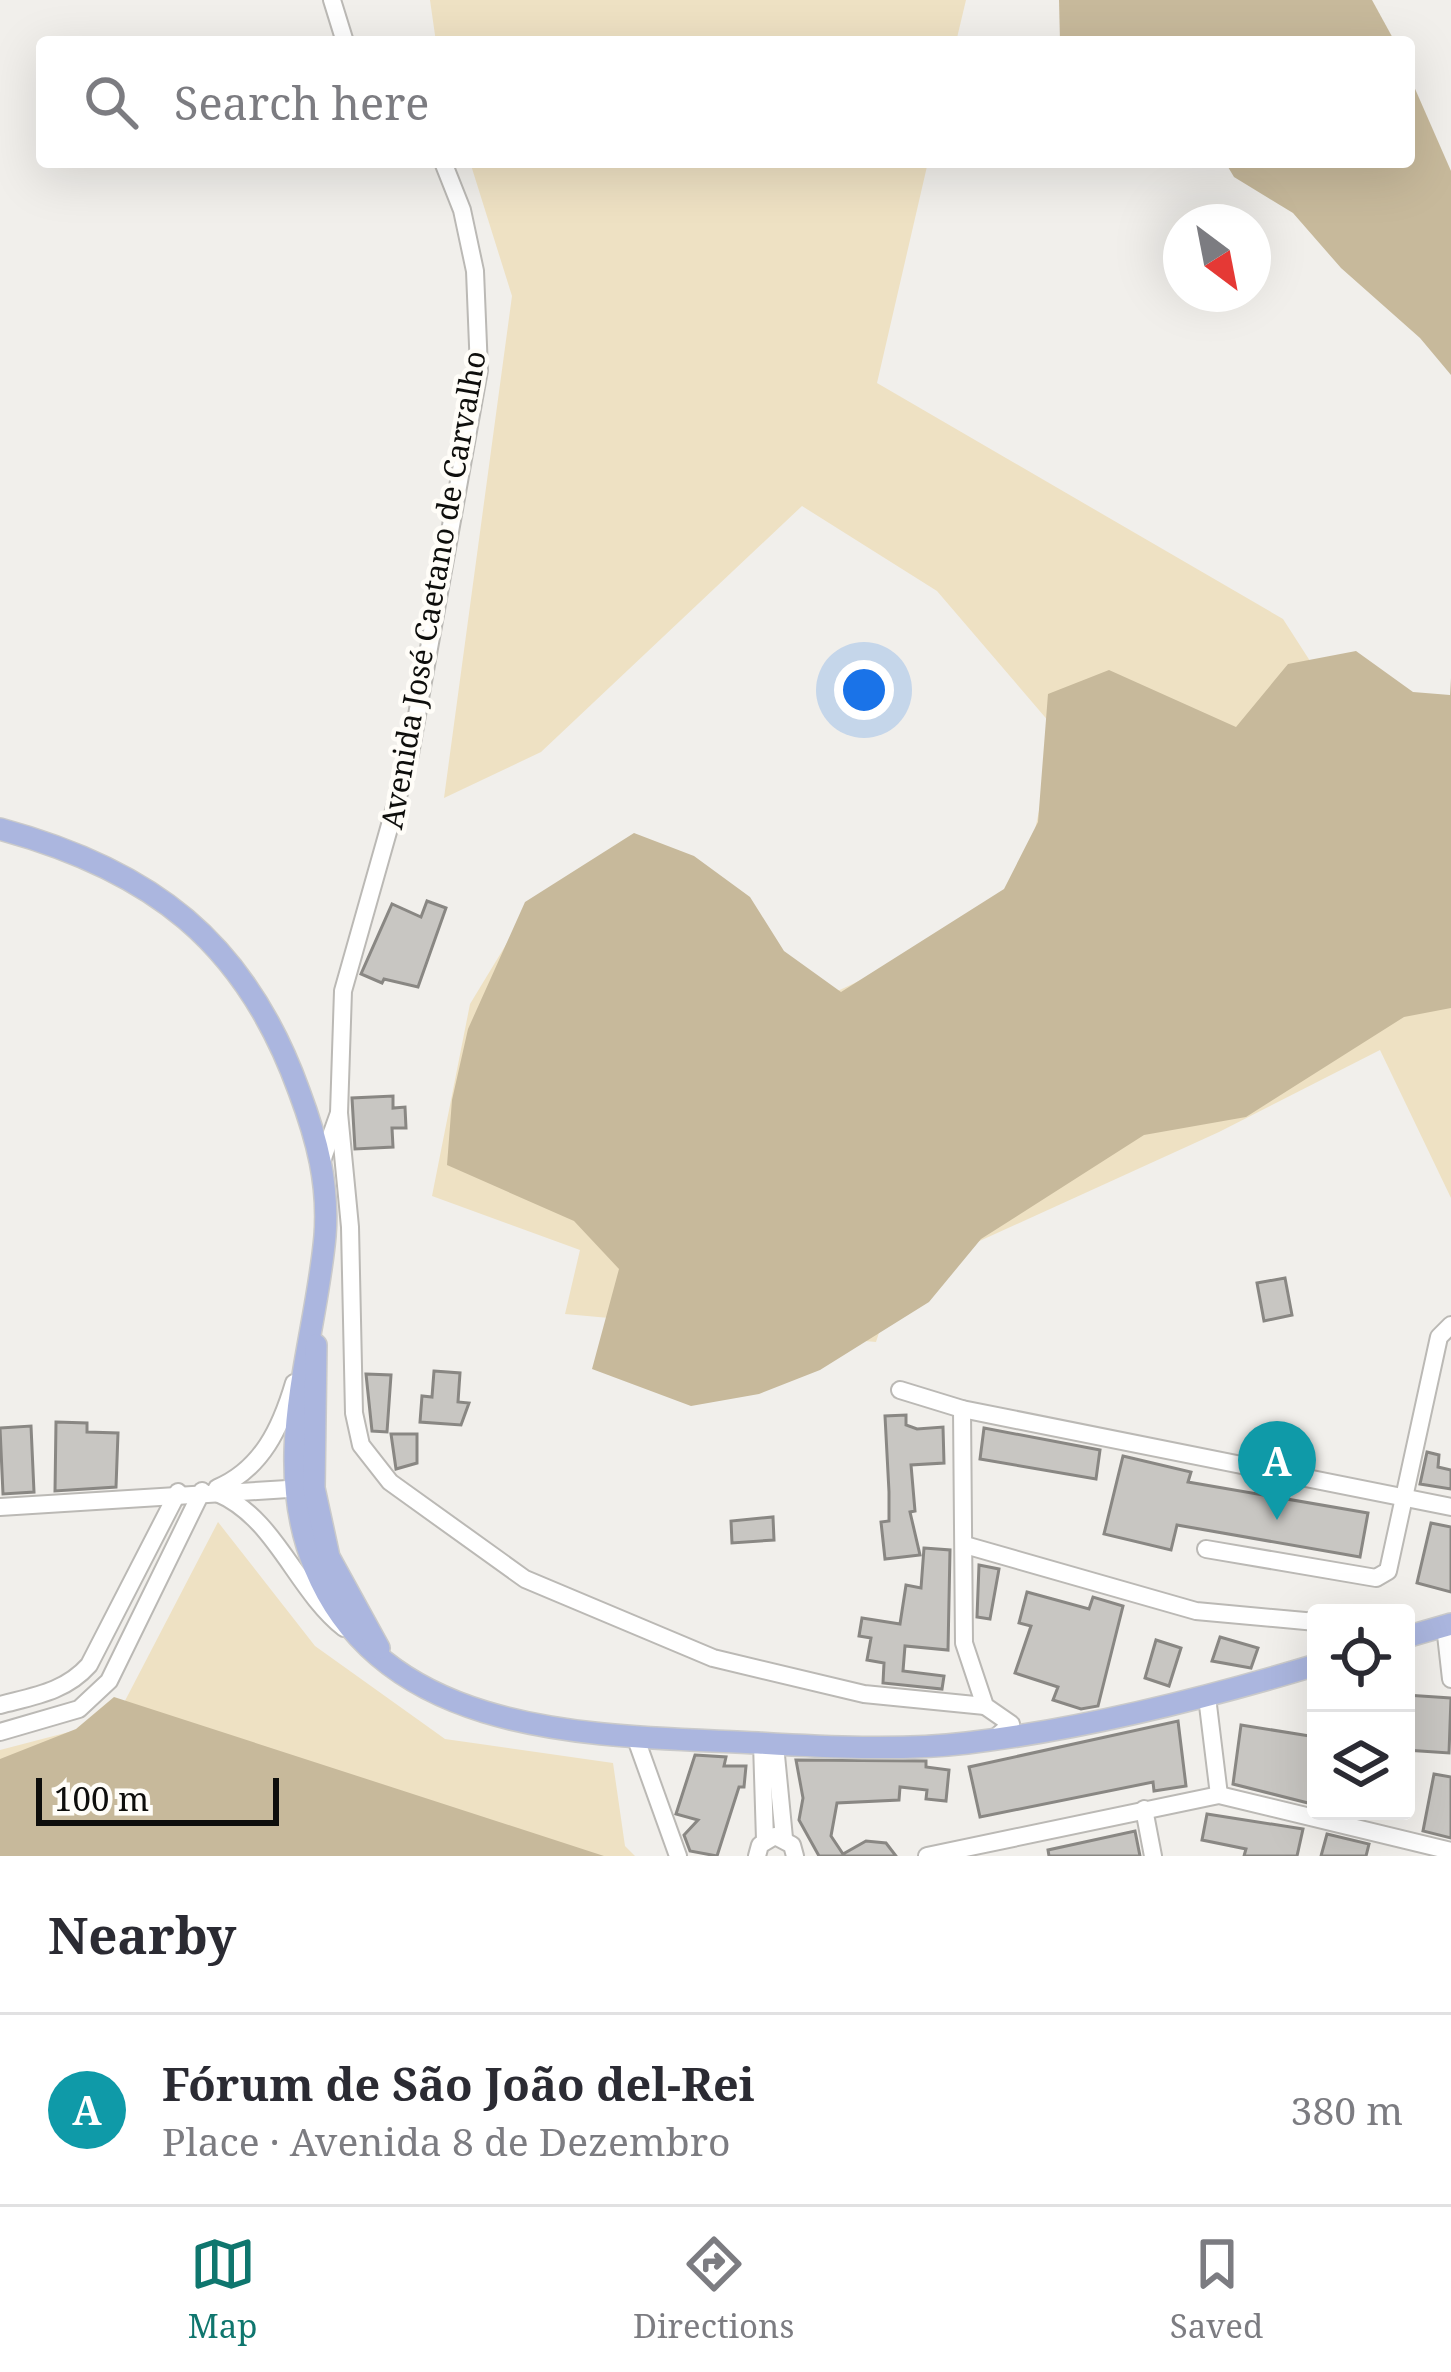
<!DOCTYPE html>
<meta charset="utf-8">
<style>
:root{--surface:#fff;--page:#f2f2f3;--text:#2b2b33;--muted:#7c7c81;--line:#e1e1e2;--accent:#0f766e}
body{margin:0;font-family:"Noto Serif",serif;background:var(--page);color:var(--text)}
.controls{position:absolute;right:36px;bottom:36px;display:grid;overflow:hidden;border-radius:12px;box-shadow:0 12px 48px #0002}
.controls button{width:108px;height:108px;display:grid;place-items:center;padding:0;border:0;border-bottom:3px solid var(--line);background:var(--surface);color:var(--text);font:60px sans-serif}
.compass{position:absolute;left:1163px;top:204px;width:108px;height:108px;border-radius:50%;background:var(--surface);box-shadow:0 12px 48px #0002;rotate:148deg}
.scale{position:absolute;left:36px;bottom:30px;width:243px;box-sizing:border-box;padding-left:12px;border:6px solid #0e0e0c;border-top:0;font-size:33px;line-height:42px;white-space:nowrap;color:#0e0e0c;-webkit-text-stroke:9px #fffdf8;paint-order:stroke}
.you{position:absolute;left:864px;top:690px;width:42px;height:42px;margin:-30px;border:9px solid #fff;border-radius:50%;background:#1a73e8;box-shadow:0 0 0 18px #1a73e833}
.badge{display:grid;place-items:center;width:78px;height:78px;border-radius:50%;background:var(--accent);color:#fff;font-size:39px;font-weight:700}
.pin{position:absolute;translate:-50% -99px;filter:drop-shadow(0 3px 6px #0008)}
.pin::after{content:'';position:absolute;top:63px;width:42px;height:36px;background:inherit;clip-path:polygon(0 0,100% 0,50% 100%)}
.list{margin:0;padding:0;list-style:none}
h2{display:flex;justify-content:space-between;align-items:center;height:156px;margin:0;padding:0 48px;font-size:51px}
h2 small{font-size:39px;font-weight:400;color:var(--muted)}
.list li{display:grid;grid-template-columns:78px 1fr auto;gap:36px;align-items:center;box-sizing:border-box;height:192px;padding:0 48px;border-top:3px solid var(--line)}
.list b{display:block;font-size:45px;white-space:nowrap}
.list p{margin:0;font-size:39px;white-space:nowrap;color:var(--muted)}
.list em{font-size:39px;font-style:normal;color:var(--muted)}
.icon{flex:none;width:66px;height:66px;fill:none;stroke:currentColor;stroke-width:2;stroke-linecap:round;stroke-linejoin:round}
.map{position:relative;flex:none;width:1451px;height:1856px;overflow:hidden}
.search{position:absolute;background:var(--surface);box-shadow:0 12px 48px #0002;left:36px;right:36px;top:36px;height:132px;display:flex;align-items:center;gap:30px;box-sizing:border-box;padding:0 42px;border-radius:12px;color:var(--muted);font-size:45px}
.sheet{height:348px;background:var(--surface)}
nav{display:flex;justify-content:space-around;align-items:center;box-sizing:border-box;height:168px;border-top:3px solid var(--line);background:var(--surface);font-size:33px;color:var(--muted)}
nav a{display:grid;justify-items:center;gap:6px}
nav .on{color:var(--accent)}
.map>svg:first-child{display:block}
</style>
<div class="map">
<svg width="1451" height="1856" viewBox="0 0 1451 1856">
<rect width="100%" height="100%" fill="#f1efeb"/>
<g fill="#eee1c3">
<path d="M430,0H966L956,42H436Z"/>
<path d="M470,162H928L877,383L1283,619L1451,880V1198L1380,1050L1219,1132L896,1279L876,1342L565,1314L580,1250L432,1196L470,1004L519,923L812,1003L1019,906L1056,730L937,591L802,506L541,752L444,798L512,296Z"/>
<path d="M218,1522L315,1646L445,1739L613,1763L625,1846L635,1856H0V1750L115,1720Z"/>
</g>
<g fill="#c7b99b">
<path d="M1059,0H1372L1395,42H1060Z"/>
<path d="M1409,75L1451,171V375L1420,338L1341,268L1293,213L1234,177L1225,162H1409Z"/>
<path d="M1356,651L1413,692L1450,695L1451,678V1008L1404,1017L1246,1117L1144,1135L981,1239L929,1302L820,1370L759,1394L691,1406L592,1369L619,1269L574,1221L447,1165L452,1100L468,1029L525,902L634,833L694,856L750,897L784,951L841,992L1004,889L1038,822L1048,694L1109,670L1236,727L1288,664Z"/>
<path d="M114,1697L604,1856H0V1759L76,1729Z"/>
</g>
<g fill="#c8c6c2" stroke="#898783" stroke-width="3">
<path d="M427,901L446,908L418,987L384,979L382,983L361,974L392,904L421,917Z"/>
<path d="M393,1096V1108L405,1107L406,1128H392L393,1147L355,1149L352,1098Z"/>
<path d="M1285,1278L1292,1315L1264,1321L1257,1283Z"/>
<path d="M434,1371L460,1373L458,1402L469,1403L461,1425L420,1422L422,1396L432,1397Z"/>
<path d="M366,1374L391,1375L387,1432L372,1431Z"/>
<path d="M906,1415V1425L917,1429L943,1427L944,1463L911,1465L915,1511L910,1512L920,1555L885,1559L881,1522L889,1521V1492L885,1416Z"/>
<path d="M56,1422L87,1423V1432L118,1433L116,1487L55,1491Z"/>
<path d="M31,1426L34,1492L3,1494L0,1428Z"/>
<path d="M984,1428L1100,1450L1096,1479L980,1459Z"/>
<path d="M391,1434H417V1463L396,1469Z"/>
<path d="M1427,1452L1439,1455L1438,1467L1451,1470V1489L1420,1484Z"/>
<path d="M1123,1456L1191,1472L1188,1482L1368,1513L1360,1557L1177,1525L1171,1550L1104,1534Z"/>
<path d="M773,1517L774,1540L732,1543L731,1521Z"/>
<path d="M1431,1523L1451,1527V1592L1417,1583Z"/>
<path d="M924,1548L950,1550L948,1650L905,1646L903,1671L944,1676L942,1689L883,1683L884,1663L867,1660L871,1638L859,1636L862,1618L900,1624L906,1585L921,1588Z"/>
<path d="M979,1565L999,1569L990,1619L977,1617Z"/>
<path d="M1027,1592L1089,1609L1093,1597L1123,1606L1098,1706L1081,1709L1053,1700L1058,1687L1015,1673L1031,1626L1019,1623Z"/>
<path d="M1220,1637L1258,1648L1251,1668L1212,1661Z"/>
<path d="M1156,1640L1181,1648L1169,1686L1145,1678Z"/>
<path d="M1406,1695L1451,1698L1449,1753L1406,1750Z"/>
<path d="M1178,1721L1186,1786L1154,1791L1153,1782L980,1817L969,1767Z"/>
<path d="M1241,1725L1316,1737V1805L1233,1784Z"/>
<path d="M695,1755L726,1757L724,1766H746L744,1787H739L717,1856L690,1851L684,1835L698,1820L676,1814Z"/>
<path d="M796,1760L926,1761V1767L949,1770L946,1801L926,1799L927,1790L900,1787L899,1800L837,1803L831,1836L843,1854L866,1841L886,1843L896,1856H819L799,1820L803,1798Z"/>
<path d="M1434,1774L1451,1777V1838L1423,1831Z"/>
<path d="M1207,1814L1303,1829L1297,1856H1244L1246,1849L1202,1840Z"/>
<path d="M1135,1831L1140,1856H1049L1048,1850Z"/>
<path d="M1327,1834L1369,1844L1366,1856H1321Z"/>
</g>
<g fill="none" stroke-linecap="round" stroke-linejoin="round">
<g stroke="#bbb9b5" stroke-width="20">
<g id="minor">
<path d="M332,0L345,42"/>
<path d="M339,1113L350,1227L354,1413L361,1445L390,1482L525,1579L713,1658L864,1694L985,1706"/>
<path d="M323,1158L339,1113L343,991L410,754L479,370L475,271L462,210L443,162"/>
<path d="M900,1390L962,1409L1451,1507"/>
<path d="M962,1409L964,1643L985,1706L1011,1724L995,1738"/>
<path d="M217,1488C262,1469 281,1427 294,1383"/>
<path d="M217,1493C276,1518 295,1589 344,1628"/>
<path d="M0,1507L304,1488"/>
<path d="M965,1545L1196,1611L1316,1622"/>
<path d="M1206,1549L1376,1578L1388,1571L1439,1337L1451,1325"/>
<path d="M1445,1626L1451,1679"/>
<path d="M1207,1697L1219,1795"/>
<path d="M0,1705C34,1696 65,1692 89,1665L178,1492"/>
<path d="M0,1732L79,1709L109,1681L202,1491"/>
<path d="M636,1739L678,1856"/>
<path d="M762,1743L765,1840"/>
<path d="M775,1745L784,1838"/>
<path d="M1144,1809L1153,1856"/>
<path d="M757,1856L760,1845L775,1836L792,1845L795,1856"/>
<path d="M927,1856L1219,1795L1451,1851"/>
</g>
</g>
<g stroke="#cacaca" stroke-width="24">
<g id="major">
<path d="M0,829C151,870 245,941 299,1091C317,1139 329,1184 325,1236C315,1348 269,1457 315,1568C386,1741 601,1735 758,1743C825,1747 900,1751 967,1743C1085,1729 1203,1699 1316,1665"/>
<path d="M316,1345L314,1488L329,1557L379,1648"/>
<path d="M1406,1637L1451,1624"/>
</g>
</g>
<use href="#minor" stroke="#fff" stroke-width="16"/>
<use href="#major" stroke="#abb6df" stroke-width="21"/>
</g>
<g text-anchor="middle" stroke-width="9" stroke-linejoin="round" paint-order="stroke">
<g font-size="30" fill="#0e0e0c" stroke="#fffdf8">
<text transform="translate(434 590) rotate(-80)" y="10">Avenida José Caetano de Carvalho</text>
</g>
</g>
</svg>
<div class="controls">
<button><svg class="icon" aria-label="locate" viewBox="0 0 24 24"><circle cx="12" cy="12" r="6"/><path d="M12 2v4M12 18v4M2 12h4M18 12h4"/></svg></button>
<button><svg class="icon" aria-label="layers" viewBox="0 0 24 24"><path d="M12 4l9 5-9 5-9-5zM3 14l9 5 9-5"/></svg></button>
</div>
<svg class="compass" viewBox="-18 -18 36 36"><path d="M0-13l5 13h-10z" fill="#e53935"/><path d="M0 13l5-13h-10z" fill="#7c7c81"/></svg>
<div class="scale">100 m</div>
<div class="you"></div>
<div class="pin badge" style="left:1277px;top:1520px;background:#0f9aa8">A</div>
<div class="search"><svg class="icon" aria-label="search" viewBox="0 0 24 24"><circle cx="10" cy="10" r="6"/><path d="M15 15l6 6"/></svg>Search here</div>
</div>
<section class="sheet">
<h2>Nearby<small></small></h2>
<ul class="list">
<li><span class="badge" style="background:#0f9aa8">A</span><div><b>Fórum de São João del-Rei</b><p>Place · Avenida 8 de Dezembro</p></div><em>380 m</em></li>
</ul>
</section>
<nav>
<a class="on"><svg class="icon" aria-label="map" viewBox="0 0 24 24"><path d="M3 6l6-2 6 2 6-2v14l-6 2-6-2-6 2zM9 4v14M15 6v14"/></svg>Map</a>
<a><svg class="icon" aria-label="directions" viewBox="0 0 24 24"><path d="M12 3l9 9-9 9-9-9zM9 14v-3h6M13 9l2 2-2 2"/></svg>Directions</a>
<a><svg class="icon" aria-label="saved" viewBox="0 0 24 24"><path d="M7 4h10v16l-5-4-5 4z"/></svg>Saved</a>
</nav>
